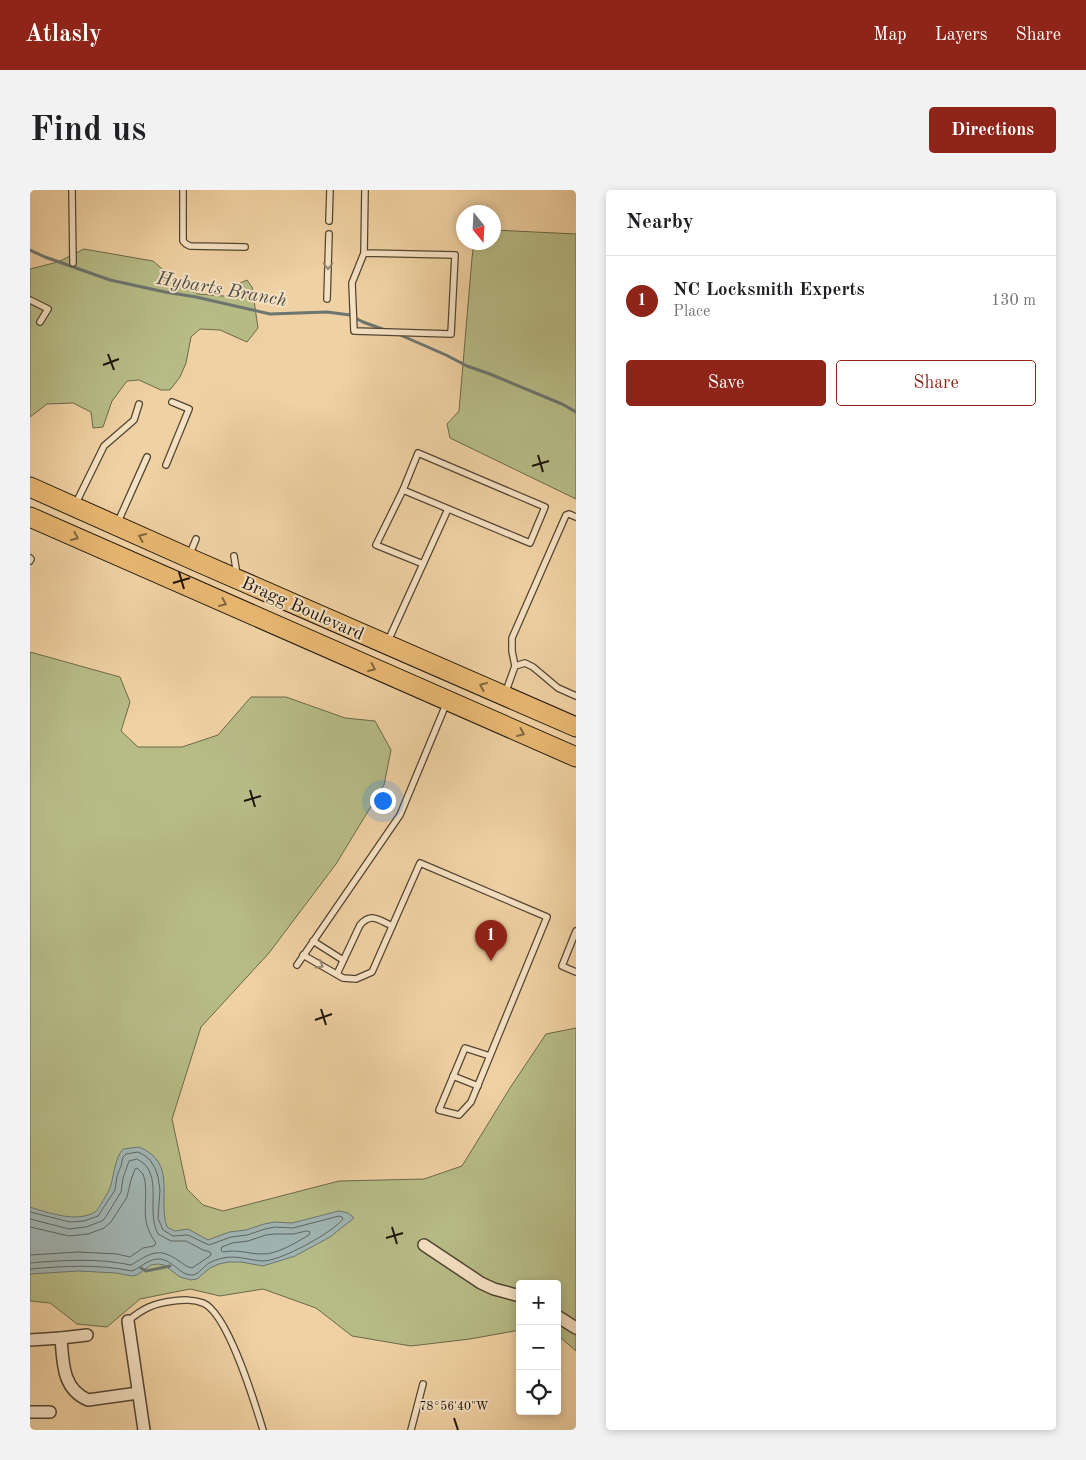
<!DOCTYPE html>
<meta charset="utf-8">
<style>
:root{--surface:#fff;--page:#f2f2f2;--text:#202124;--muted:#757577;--line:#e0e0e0;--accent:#8f2418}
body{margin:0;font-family:"Old Standard TT",serif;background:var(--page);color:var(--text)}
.controls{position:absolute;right:15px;bottom:15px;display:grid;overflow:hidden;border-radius:5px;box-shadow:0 2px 8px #0003}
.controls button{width:45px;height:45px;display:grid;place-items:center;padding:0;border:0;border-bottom:1px solid var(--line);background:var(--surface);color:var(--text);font:25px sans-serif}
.compass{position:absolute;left:426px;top:15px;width:45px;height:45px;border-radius:50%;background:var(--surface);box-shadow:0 2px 8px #0003;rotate:162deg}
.you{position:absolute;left:352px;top:610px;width:18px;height:18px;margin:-12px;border:4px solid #fff;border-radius:50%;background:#1a73e8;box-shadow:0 0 0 8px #1a73e833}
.badge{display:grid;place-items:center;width:32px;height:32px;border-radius:50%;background:var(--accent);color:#fff;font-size:16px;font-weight:700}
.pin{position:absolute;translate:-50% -41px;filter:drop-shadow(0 1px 2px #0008)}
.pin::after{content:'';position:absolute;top:26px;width:18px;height:15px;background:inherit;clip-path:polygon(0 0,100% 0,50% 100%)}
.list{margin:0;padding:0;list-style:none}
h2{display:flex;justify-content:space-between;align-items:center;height:65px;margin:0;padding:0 20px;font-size:21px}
h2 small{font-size:16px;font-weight:400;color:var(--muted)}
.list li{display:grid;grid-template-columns:32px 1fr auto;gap:15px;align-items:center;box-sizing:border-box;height:90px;padding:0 20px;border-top:1px solid var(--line)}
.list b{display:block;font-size:19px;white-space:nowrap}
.list p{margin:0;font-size:16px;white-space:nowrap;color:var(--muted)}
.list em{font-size:16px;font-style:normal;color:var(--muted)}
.actions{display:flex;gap:10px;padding:15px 20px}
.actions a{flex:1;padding:11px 0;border:1px solid var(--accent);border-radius:5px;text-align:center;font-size:18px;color:var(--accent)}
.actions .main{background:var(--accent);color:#fff}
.icon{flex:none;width:28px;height:28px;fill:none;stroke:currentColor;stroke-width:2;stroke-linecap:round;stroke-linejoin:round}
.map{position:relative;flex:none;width:546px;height:1240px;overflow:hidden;border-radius:5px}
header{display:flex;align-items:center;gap:30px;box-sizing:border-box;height:70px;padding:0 25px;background:var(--accent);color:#fff}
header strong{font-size:24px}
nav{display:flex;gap:28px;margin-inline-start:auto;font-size:18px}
.intro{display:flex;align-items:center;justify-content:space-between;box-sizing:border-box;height:120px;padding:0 30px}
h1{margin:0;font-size:35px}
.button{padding:12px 22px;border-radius:5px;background:var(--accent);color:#fff;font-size:18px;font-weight:700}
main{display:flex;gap:30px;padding:0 30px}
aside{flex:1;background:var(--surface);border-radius:5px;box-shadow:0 2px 8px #0003}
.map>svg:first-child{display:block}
</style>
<header>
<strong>Atlasly</strong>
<nav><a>Map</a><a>Layers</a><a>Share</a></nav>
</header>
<div class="intro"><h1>Find us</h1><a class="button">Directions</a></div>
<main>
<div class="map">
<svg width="546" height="1240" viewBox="0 0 546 1240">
<rect width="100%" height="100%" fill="#f0d1a3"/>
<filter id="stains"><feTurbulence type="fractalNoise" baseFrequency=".004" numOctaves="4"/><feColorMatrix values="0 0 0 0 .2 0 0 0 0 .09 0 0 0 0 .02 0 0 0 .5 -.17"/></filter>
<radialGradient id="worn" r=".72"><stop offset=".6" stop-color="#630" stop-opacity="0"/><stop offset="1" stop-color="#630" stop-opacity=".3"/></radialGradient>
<g fill="#b7bc87" stroke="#6a694a">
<path d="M464,40L546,44V309L420,248L417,234L429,221L442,68L444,53L463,52Z"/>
<path d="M54,59L123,71L146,91L168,104L206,107L210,93L217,90L222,97L228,138L217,152L190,140L170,139L161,147L156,173L150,187L140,200H131L109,190L97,191L82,211L73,237L63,238L61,222L43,213L17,214L0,227V79L28,72Z"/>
<path d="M0,462L90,487L100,512L91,541L108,557H152L188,545L221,507H256L315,528L345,531L361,560L354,595L306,674L239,763L171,837L142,929L157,999L173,1015L193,1021L309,991L394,989L432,976L480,898L516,844L546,838V1161L531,1148L527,1147V1094H490V1140L440,1149L381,1156L322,1146L286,1118L233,1099L190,1106L160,1099L110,1109L77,1137L47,1134L20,1113L0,1111Z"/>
</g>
<path fill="#a0b4b2" stroke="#6c7570" d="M109,957C148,973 127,1008 137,1037L145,1041L158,1039L178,1050L199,1042L216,1040L234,1034L245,1032L262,1033L309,1021L318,1023L324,1028L300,1047L265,1066L233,1076L211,1072H199L189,1074L180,1078L167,1089L161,1090L150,1087L134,1075L128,1074L121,1075L107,1085L102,1086L86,1083L49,1081L0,1084V1017C18,1023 47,1033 65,1022C68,1020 71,1013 74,1009C76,1005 80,1000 81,995C84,984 85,968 93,959Z"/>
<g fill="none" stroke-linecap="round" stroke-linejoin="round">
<g stroke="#5f655f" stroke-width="1">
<path d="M0,1022L40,1032L54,1031L68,1026L85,1000L87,986L91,976L93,967L96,964L108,962L114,965L120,970L125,978L128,987L130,1000L128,1028L133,1040L143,1046L158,1045L179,1055L201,1047L217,1045L235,1039L245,1037L263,1038L309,1026L312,1027L313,1029C302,1043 249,1072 232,1071C218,1070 207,1065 193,1068C188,1069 183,1071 179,1073C174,1076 170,1083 163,1085C150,1087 142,1067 126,1069C116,1071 110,1078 102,1081C68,1074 34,1076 0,1079"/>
<path d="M0,1029L39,1039L56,1037L72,1031L75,1028L91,1002L93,988L99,971L107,969C135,983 115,1020 128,1044L141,1051H156L173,1060L180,1062L181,1064L180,1066L162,1078C156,1077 154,1074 149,1071C128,1056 120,1064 101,1075C68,1068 34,1070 0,1073"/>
<path d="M0,1037L39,1046L58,1044L74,1038L81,1032L97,1007L101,990L105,979L107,978L113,984L115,991C118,1016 109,1030 126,1053L124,1056L113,1058L100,1067L87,1064L48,1062L0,1065"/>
<path d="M277,1041L280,1042L279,1045C267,1052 246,1065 232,1064C218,1064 208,1059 193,1062L191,1060L192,1057L202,1053L218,1051L236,1045L245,1044H263Z"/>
</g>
<g stroke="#6c7570" stroke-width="3">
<path d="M0,60L15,67L80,90L135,102L166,107L240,124L297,122L320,125L333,132L355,140"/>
<path d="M368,144L416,165L437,176L460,184L532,214L546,222"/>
<path d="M111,1078L116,1081L140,1076"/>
</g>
<g stroke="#524532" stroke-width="8">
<g id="service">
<path d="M42,0L43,73"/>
<path d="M153,0V51L156,54L160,56L215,57"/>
<path d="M299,31L300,0"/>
<path d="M334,63L425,65L421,144L324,141L322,93L334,63L335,0"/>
<path d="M297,109L299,44"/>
<path d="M0,110L18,119L10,132"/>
<path d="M388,263L515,317L500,353L373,300Z"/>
<path d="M136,275L159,219L142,212"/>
<path d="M373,300L346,355L393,374"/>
<path d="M46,313L74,256L104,230L109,214"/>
<path d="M87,334L117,267"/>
<path d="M159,366L166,349"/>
<path d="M204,366L207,385"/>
<path d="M0,368L1,369L0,371"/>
<path d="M358,451L418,319"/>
<path d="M485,476L482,461V448L536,325L539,324L546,327"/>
<path d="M475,504L485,476L495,473L503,477L528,498L546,506"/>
<path d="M546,741L532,776L546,782"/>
<path d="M283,751L313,770"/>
<path d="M273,765L313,788L326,789L342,782L390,673L517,727L441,912L429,925L409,920L435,858L460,866"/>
<path d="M267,775L370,625L417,512"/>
<path d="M307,784L330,735C341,722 349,730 362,736"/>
<path d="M423,886L448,896"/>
<path d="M98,1131C112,1119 124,1113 143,1111C153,1110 163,1109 173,1113C198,1123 225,1214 233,1240"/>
<path d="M381,1240L393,1194"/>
</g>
</g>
<g stroke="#524532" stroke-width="14">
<g id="minor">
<path d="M394,1055L451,1093L464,1099L490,1106"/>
<path d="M527,1126L546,1138"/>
<path d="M98,1131L114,1240"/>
<path d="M31,1148L57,1145"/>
<path d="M0,1150L31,1148C33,1172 32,1199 58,1210L108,1203"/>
<path d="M0,1222H20"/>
</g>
</g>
<g stroke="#1e160c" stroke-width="21">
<g id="primary">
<path d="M0,297L168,372L546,537"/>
<path d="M0,327L546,567"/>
</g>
</g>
<use href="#service" stroke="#f5e1c3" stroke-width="5.5"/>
<use href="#minor" stroke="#f5e1c3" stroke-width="11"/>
<use href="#primary" stroke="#e8b872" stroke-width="19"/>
</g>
<defs><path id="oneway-chevron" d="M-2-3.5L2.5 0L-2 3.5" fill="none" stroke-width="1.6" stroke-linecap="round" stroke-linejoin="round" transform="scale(1.25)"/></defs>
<g stroke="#948671">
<use href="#oneway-chevron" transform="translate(298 76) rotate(91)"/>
<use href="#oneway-chevron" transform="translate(290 775) rotate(30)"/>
</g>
<g stroke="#83673f">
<use href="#oneway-chevron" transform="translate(45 347) rotate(24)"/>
<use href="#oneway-chevron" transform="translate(112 347) rotate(-156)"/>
<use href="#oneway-chevron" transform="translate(193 413) rotate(24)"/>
<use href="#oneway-chevron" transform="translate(342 478) rotate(24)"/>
<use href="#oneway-chevron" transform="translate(453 496) rotate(-156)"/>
<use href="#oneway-chevron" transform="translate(491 543) rotate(24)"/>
</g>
<path fill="none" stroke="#1e160c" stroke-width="2" d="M78,164L84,180M73,175L89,169M508,265L513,282M502,276L519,271M149,382L154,399M143,393L160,388M220,600L225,617M214,611L231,606M291,819L296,835M285,830L302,824M362,1037L367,1054M356,1048L373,1043M424,1228L428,1240"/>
<g text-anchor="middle" stroke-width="4" stroke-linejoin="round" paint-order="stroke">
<g font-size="18" fill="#1e160c" stroke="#f5e1c3">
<text transform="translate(273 418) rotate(24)" y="6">Bragg Boulevard</text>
</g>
<g font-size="19" font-style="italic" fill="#4c4d46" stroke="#f5e1c3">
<text transform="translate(192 98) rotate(10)" y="7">Hybarts Branch</text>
</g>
</g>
<g font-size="12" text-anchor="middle" fill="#1e160c" stroke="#f5e1c3" stroke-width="4" stroke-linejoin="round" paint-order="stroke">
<text x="424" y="1220">78°56'40"W</text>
</g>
<rect width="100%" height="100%" filter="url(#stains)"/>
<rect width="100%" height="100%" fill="url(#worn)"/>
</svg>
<div class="controls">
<button>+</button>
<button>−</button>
<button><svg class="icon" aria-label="locate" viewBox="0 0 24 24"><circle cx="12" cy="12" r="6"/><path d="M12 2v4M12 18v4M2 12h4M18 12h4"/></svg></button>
</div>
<svg class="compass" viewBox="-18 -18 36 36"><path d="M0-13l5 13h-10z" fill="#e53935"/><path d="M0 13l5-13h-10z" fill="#757577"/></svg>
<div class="you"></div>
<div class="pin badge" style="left:461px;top:771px">1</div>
</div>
<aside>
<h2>Nearby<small></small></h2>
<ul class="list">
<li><span class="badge">1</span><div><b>NC Locksmith Experts</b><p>Place</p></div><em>130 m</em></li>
</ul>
<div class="actions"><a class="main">Save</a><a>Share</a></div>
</aside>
</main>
